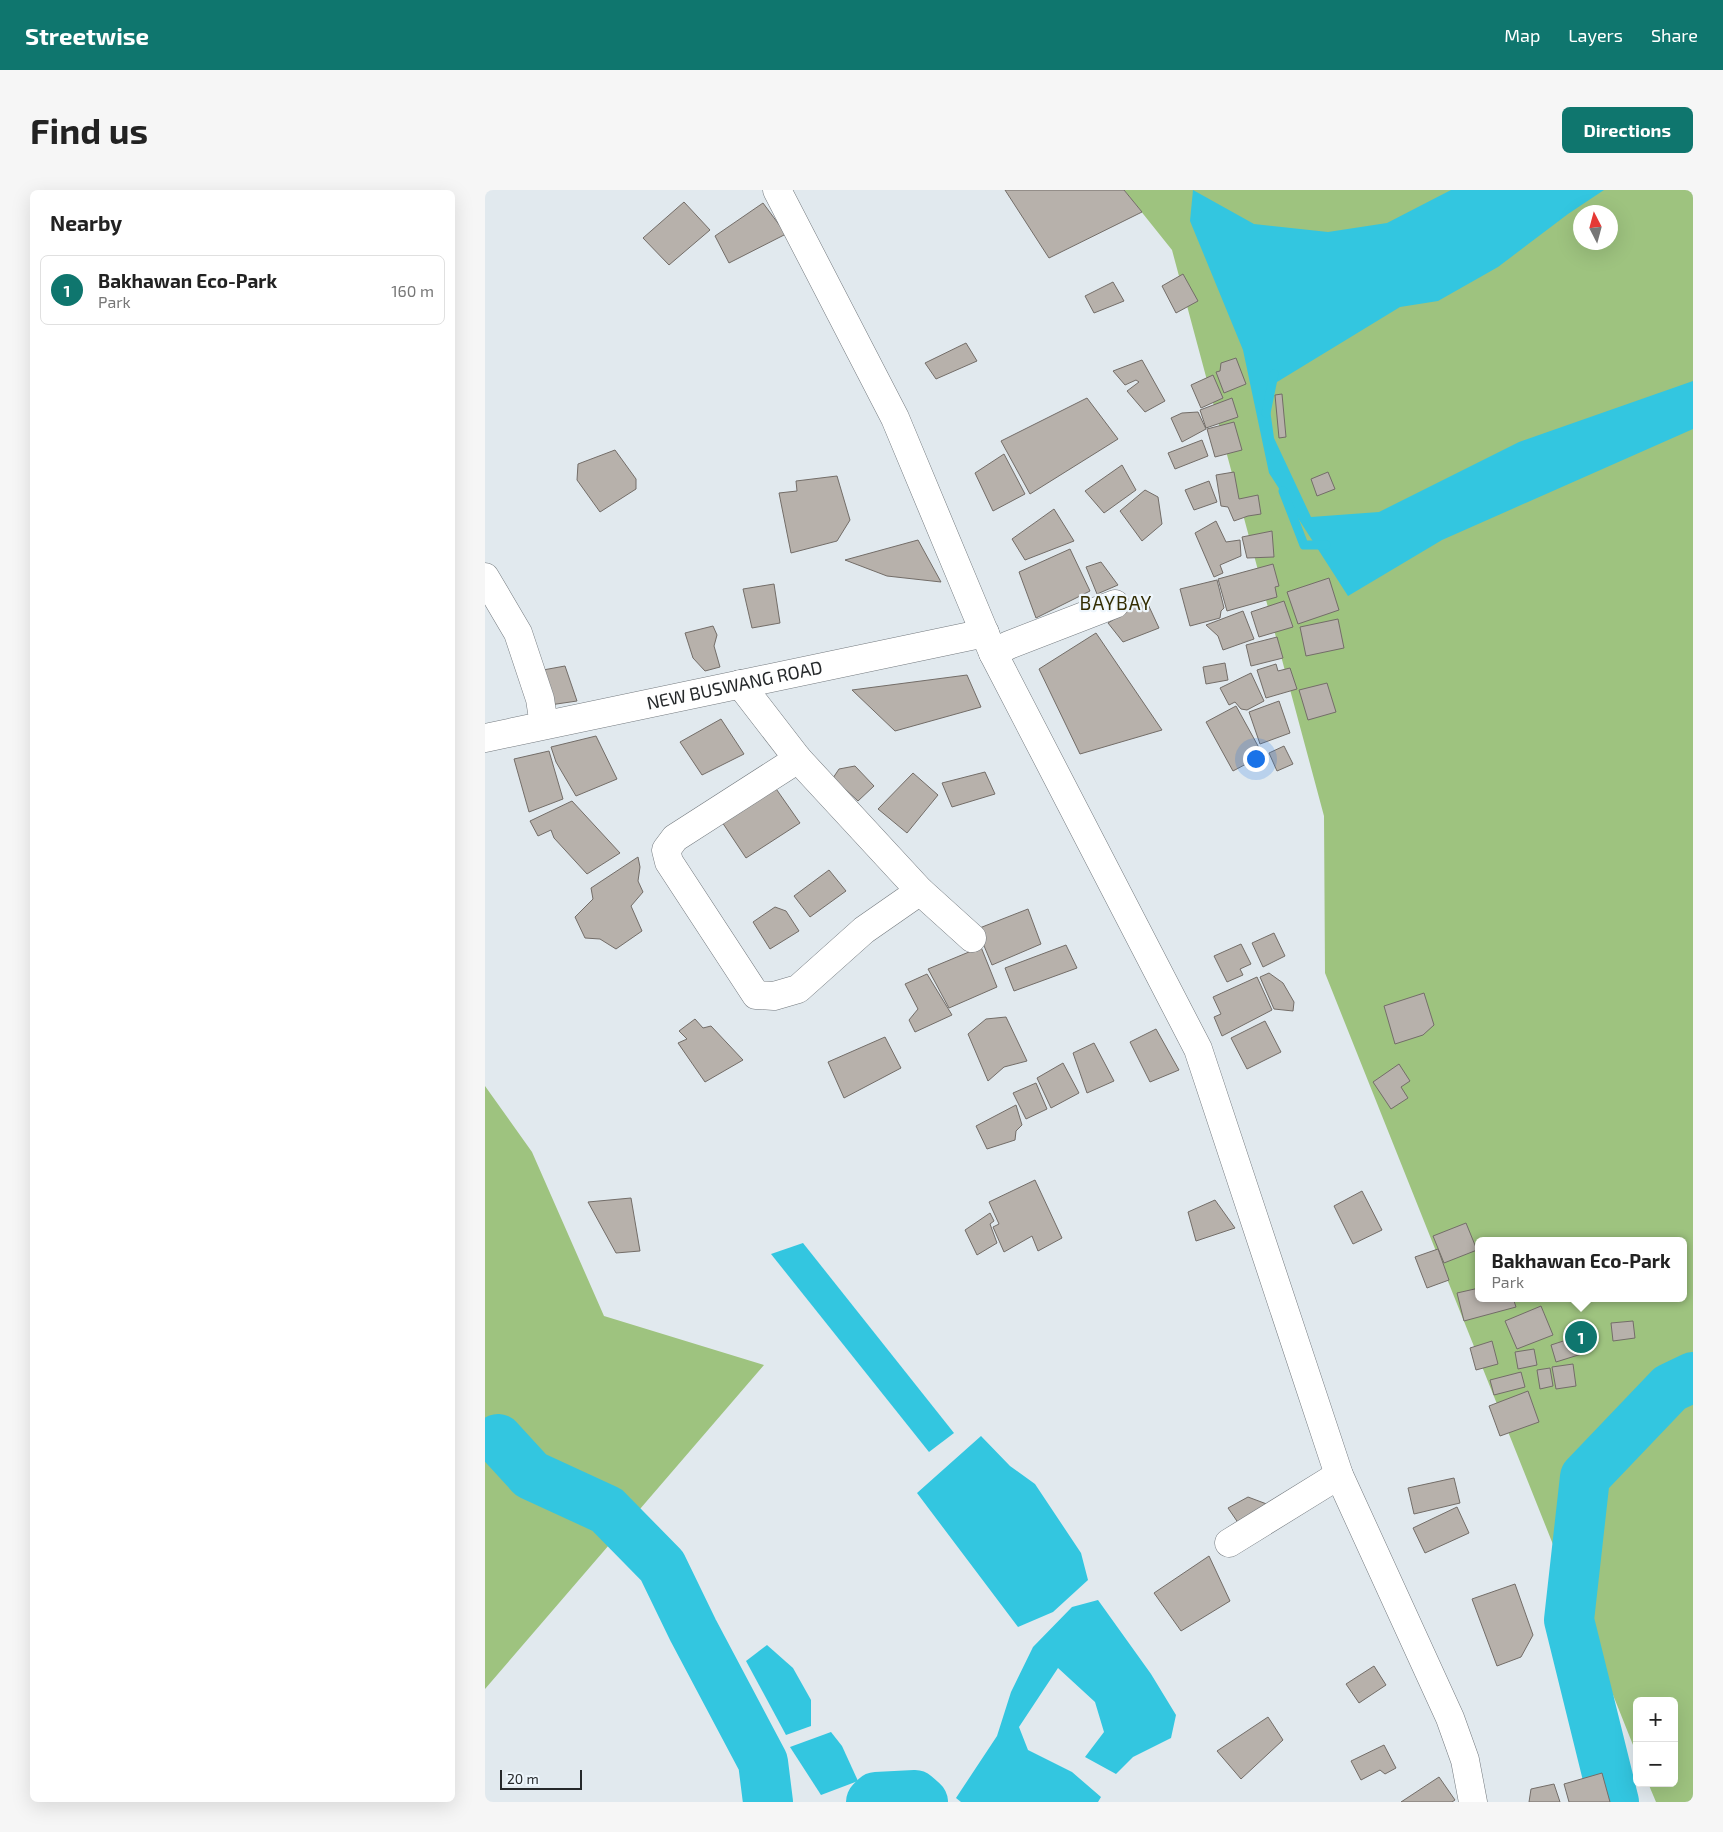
<!DOCTYPE html>
<meta charset="utf-8">
<style>
:root{--surface:#fff;--page:#f6f6f6;--text:#222;--muted:#767676;--line:#e0e0e0;--accent:#0f766e}
body{margin:0;font-family:"Exo 2",sans-serif;background:var(--page);color:var(--text)}
.controls{position:absolute;right:15px;bottom:15px;display:grid;overflow:hidden;border-radius:8px;box-shadow:0 5px 20px #0002}
.controls button{width:45px;height:45px;display:grid;place-items:center;padding:0;border:0;border-bottom:1px solid var(--line);background:var(--surface);color:var(--text);font:25px sans-serif}
.compass{position:absolute;left:1088px;top:15px;width:45px;height:45px;border-radius:50%;background:var(--surface);box-shadow:0 5px 20px #0002;rotate:354deg}
.scale{position:absolute;left:15px;bottom:12px;width:82px;box-sizing:border-box;padding-left:5px;border:2px solid #25282a;border-top:0;font-size:14px;line-height:18px;white-space:nowrap;color:#25282a;-webkit-text-stroke:4px #eef6fc;paint-order:stroke}
.you{position:absolute;left:770px;top:568px;width:18px;height:18px;margin:-12px;border:4px solid #fff;border-radius:50%;background:#1a73e8;box-shadow:0 0 0 8px #1a73e833}
.badge{display:grid;place-items:center;width:32px;height:32px;border-radius:50%;background:var(--accent);color:#fff;font-size:16px;font-weight:700}
.pin{position:absolute;translate:-50% -50%;border:2px solid #fff;box-shadow:0 1px 5px #0006}
.popup{position:absolute;left:990px;top:1047px;width:212px;height:65px;box-sizing:border-box;display:grid;place-content:center;border-radius:8px;background:var(--surface);filter:drop-shadow(0 1px 4px #0005);font-size:16px;white-space:nowrap;color:var(--muted)}
.popup b{font-size:19px;color:var(--text)}
.popup::after{content:'';position:absolute;left:50%;top:100%;margin-left:-10px;border:10px solid transparent;border-top-color:var(--surface)}
.list{margin:0;padding:0;list-style:none}
h2{display:flex;justify-content:space-between;align-items:center;height:65px;margin:0;padding:0 20px;font-size:21px}
h2 small{font-size:16px;font-weight:400;color:var(--muted)}
.list li{display:grid;grid-template-columns:32px 1fr auto;gap:15px;align-items:center;box-sizing:border-box;height:70px;margin:0 10px 10px;padding:0 10px;border:1px solid var(--line);border-radius:8px}
.list b{display:block;font-size:19px;white-space:nowrap}
.list p{margin:0;font-size:16px;white-space:nowrap;color:var(--muted)}
.list em{font-size:16px;font-style:normal;color:var(--muted)}
.map{position:relative;flex:none;width:1208px;height:1612px;overflow:hidden;border-radius:8px}
header{display:flex;align-items:center;gap:30px;box-sizing:border-box;height:70px;padding:0 25px;background:var(--accent);color:#fff}
header strong{font-size:24px}
nav{display:flex;gap:28px;margin-inline-start:auto;font-size:18px}
.intro{display:flex;align-items:center;justify-content:space-between;box-sizing:border-box;height:120px;padding:0 30px}
h1{margin:0;font-size:35px}
.button{padding:12px 22px;border-radius:8px;background:var(--accent);color:#fff;font-size:18px;font-weight:700}
main{display:flex;gap:30px;padding:0 30px}
aside{flex:1;background:var(--surface);border-radius:8px;box-shadow:0 5px 20px #0002}
.map>svg:first-child{display:block}
</style>
<header>
<strong>Streetwise</strong>
<nav><a>Map</a><a>Layers</a><a>Share</a></nav>
</header>
<div class="intro"><h1>Find us</h1><a class="button">Directions</a></div>
<main>
<aside>
<h2>Nearby<small></small></h2>
<ul class="list">
<li><span class="badge">1</span><div><b>Bakhawan Eco-Park</b><p>Park</p></div><em>160 m</em></li>
</ul>
</aside>
<div class="map">
<svg width="1208" height="1612" viewBox="0 0 1208 1612">
<rect width="100%" height="100%" fill="#e1e9ee"/>
<g fill="#9ec37f" fill-rule="evenodd">
<path d="M639,0H1208V1612H1171L1163,1593H1189V1511H1152V1565L840,783L839,626L687,60ZM1096,22H1126V52H1096ZM994,1051H1198V1108H994Z"/>
<path d="M0,896L47,962L119,1126L279,1175L0,1499Z"/>
</g>
<g fill="#33c6e0">
<path d="M708,0L769,34L843,42L902,33L966,0H1119L1083,24L1013,77L953,111L915,117L782,198L789,248L826,327L894,322L1034,252L1208,191V239L957,350L863,406L784,283L758,160L705,31Z"/>
<path d="M318,1053L469,1243L444,1262L286,1064Z"/>
<path d="M496,1246L525,1276L550,1294L596,1363L603,1390L568,1422L533,1437L432,1303Z"/>
<path d="M613,1410L666,1484L691,1525L686,1548L648,1567L631,1584L600,1567L619,1542L610,1512L573,1478L534,1537L543,1560L587,1582L616,1607L613,1612H476L471,1608L512,1546L526,1502L548,1457L587,1417Z"/>
<path d="M282,1455L308,1478L326,1510V1536L301,1545L261,1471Z"/>
<path d="M346,1542L357,1556L373,1591L336,1605L305,1557Z"/>
</g>
<g fill="none" stroke-linecap="round" stroke-linejoin="round">
<g stroke="#33c6e0" stroke-width="9">
<path d="M781,223L789,184"/>
<path d="M798,301L819,355H841"/>
</g>
<g stroke="#33c6e0" stroke-width="50">
<path d="M13,1249L46,1285L122,1320L177,1376L208,1440L278,1572L283,1612"/>
<path d="M386,1612L391,1607L430,1605L438,1612"/>
<path d="M1129,1612L1084,1430L1100,1287L1185,1198L1208,1187"/>
</g>
</g>
<g fill="#b7b1ab" stroke="#736d68">
<path d="M520,0H639L657,22L564,68Z"/>
<path d="M199,12L225,40L184,75L158,48Z"/>
<path d="M278,13L301,44L244,73L230,46Z"/>
<path d="M698,84L713,111L691,123L677,96Z"/>
<path d="M628,92L639,111L609,123L600,106Z"/>
<path d="M481,153L492,171L451,189L440,173Z"/>
<path d="M751,168L761,194L739,203L731,182L735,181L736,173Z"/>
<path d="M657,170L680,211L660,222L642,201L654,192L651,190L640,195L628,181Z"/>
<path d="M728,185L738,208L716,218L706,195Z"/>
<path d="M797,204L801,247L794,248L790,205Z"/>
<path d="M602,208L633,249L545,304L516,251Z"/>
<path d="M747,208L753,227L721,238L715,220Z"/>
<path d="M713,222L721,239L697,252L686,228L697,223Z"/>
<path d="M749,232L757,260L730,267L722,239Z"/>
<path d="M717,250L723,266L690,279L683,263Z"/>
<path d="M130,260L151,289V299L115,322L92,290L93,274Z"/>
<path d="M519,264L540,304L508,321L490,283Z"/>
<path d="M637,275L651,300L619,323L600,301Z"/>
<path d="M749,282L754,309L773,305L776,324L763,326L749,331L743,317L736,316L731,285Z"/>
<path d="M843,282L850,299L832,306L826,289Z"/>
<path d="M352,286L365,330L352,351L306,363L294,303L312,301L311,291Z"/>
<path d="M724,291L732,312L709,320L700,300Z"/>
<path d="M660,300L673,307L677,334L657,351L635,321Z"/>
<path d="M569,319L589,351L540,370L527,349Z"/>
<path d="M731,331L741,352L755,350L756,366L735,375L738,383L729,387L710,343Z"/>
<path d="M787,341L789,367L762,368L757,347Z"/>
<path d="M433,350L456,392L402,386L360,370Z"/>
<path d="M585,359L605,401L551,428L534,382Z"/>
<path d="M616,372L633,395L612,404L601,377Z"/>
<path d="M788,374L794,396L790,397L792,407L742,421L733,389Z"/>
<path d="M844,388L854,420L813,434L802,402Z"/>
<path d="M732,390L739,418L736,421L735,428L705,436L695,399Z"/>
<path d="M289,394L295,433L267,438L258,399Z"/>
<path d="M661,410L674,438L638,452L623,433Z"/>
<path d="M799,411L808,437L774,447L766,422Z"/>
<path d="M758,421L769,449L738,460L733,446L721,435Z"/>
<path d="M853,429L859,458L821,466L815,437Z"/>
<path d="M228,436L232,445L229,456L235,477L220,481L208,468L200,443Z"/>
<path d="M611,443L677,540L595,564L554,479Z"/>
<path d="M792,447L798,468L766,476L761,455Z"/>
<path d="M740,473L743,490L721,494L718,477Z"/>
<path d="M791,474L793,481L805,478L812,499L781,508L772,480Z"/>
<path d="M80,476L92,511L58,516L47,482Z"/>
<path d="M766,483L779,511L762,520L756,519L750,512L744,515L735,498Z"/>
<path d="M482,485L496,517L410,541L367,500Z"/>
<path d="M842,493L851,522L823,530L814,500Z"/>
<path d="M794,511L805,543L775,554L764,522Z"/>
<path d="M751,516L778,565L748,581L721,532Z"/>
<path d="M236,529L259,564L217,585L195,552Z"/>
<path d="M111,546L132,589L91,606L71,572L66,557Z"/>
<path d="M799,556L808,574L792,581L784,563Z"/>
<path d="M64,561L78,609L44,622L29,569Z"/>
<path d="M370,576L389,596L373,611L348,588L354,579Z"/>
<path d="M500,582L510,604L467,617L457,593Z"/>
<path d="M428,583L453,605L422,643L393,619Z"/>
<path d="M287,593L315,633L261,668L233,626Z"/>
<path d="M87,611L135,663L102,684L69,648L66,640L53,646L45,631Z"/>
<path d="M153,667L155,677L153,691L158,702L146,716L157,741L131,759L115,749L100,748L90,727L108,709L106,698Z"/>
<path d="M344,680L361,701L325,727L309,706Z"/>
<path d="M290,717L301,721L314,741L285,759L268,732Z"/>
<path d="M543,719L556,754L507,775L492,739Z"/>
<path d="M789,743L800,766L778,777L767,753Z"/>
<path d="M756,754L766,774L755,779L758,785L742,792L729,766Z"/>
<path d="M581,755L592,778L529,801L520,778Z"/>
<path d="M496,757L512,797L464,818L443,779Z"/>
<path d="M784,783L798,793L809,812L808,821L789,819L775,787Z"/>
<path d="M442,784L467,825L430,842L424,830L433,819L420,794Z"/>
<path d="M772,787L787,820L737,846L729,827L736,824L728,807Z"/>
<path d="M939,803L949,835L938,845L910,854L899,816Z"/>
<path d="M521,827L542,871L519,877L503,891L483,844L501,829Z"/>
<path d="M210,829L218,838L226,836L258,870L220,892L193,853L202,849L194,841Z"/>
<path d="M780,831L796,862L762,879L746,848Z"/>
<path d="M671,839L694,880L665,892L645,852Z"/>
<path d="M400,847L416,878L359,908L343,872Z"/>
<path d="M609,853L629,891L602,903L588,863Z"/>
<path d="M578,873L594,903L566,918L552,888Z"/>
<path d="M914,874L925,891L916,897L923,908L906,919L888,892Z"/>
<path d="M551,893L562,919L541,929L528,903Z"/>
<path d="M531,915L537,935L531,941L530,950L502,959L491,936Z"/>
<path d="M550,990L577,1048L553,1061L547,1046L519,1062L508,1037L514,1034L504,1012Z"/>
<path d="M877,1001L897,1040L868,1054L849,1016Z"/>
<path d="M146,1008L155,1061L131,1063L103,1012Z"/>
<path d="M730,1010L750,1038L711,1051L703,1022Z"/>
<path d="M505,1023L509,1031L505,1034L512,1053L492,1065L480,1040Z"/>
<path d="M981,1033L992,1060L959,1073L948,1046Z"/>
<path d="M953,1059L964,1090L942,1098L930,1067Z"/>
<path d="M994,1098V1108H1028L1031,1117L979,1131L972,1103Z"/>
<path d="M1056,1116L1068,1145L1032,1159L1020,1131Z"/>
<path d="M1148,1131L1150,1148L1128,1151L1126,1133Z"/>
<path d="M1097,1145L1103,1162L1071,1172L1066,1155Z"/>
<path d="M1007,1151L1013,1174L991,1180L985,1158Z"/>
<path d="M1049,1159L1052,1175L1033,1179L1030,1162Z"/>
<path d="M1088,1174L1091,1196L1071,1199L1067,1177Z"/>
<path d="M1065,1178L1068,1196L1055,1199L1052,1180Z"/>
<path d="M1036,1182L1040,1197L1009,1205L1005,1190Z"/>
<path d="M1043,1201L1054,1232L1015,1246L1004,1216Z"/>
<path d="M969,1288L975,1313L929,1324L923,1298Z"/>
<path d="M763,1307L787,1316L756,1337L743,1318Z"/>
<path d="M972,1317L984,1343L940,1363L928,1338Z"/>
<path d="M724,1366L745,1411L696,1441L669,1403Z"/>
<path d="M1030,1394L1048,1445L1036,1467L1012,1476L987,1409Z"/>
<path d="M889,1476L901,1495L874,1513L861,1494Z"/>
<path d="M783,1527L798,1550L756,1589L732,1561Z"/>
<path d="M899,1555L911,1578L900,1584L895,1580L876,1590L866,1571Z"/>
<path d="M1117,1583L1125,1612H1084L1079,1594Z"/>
<path d="M954,1587L970,1610L967,1612H916Z"/>
<path d="M1069,1594L1075,1612H1044L1046,1599Z"/>
</g>
<g fill="none" stroke-linecap="round" stroke-linejoin="round">
<g stroke="#73797e" stroke-width="29">
<g id="minor">
<path d="M292,0L410,228L508,463L713,859L854,1285L965,1528L980,1570L988,1612"/>
<path d="M0,387L33,443L55,509L59,535"/>
<path d="M508,463L524,455L630,414"/>
<path d="M255,494L313,569L435,701L487,748"/>
<path id="s1" d="M0,548L500,443"/>
<path d="M313,569L190,648L181,660L184,672L271,805L289,806L313,799L379,740L435,701"/>
<path d="M744,1353L854,1285"/>
</g>
</g>
<use href="#minor" stroke="#fff" stroke-width="28"/>
</g>
<g text-anchor="middle" stroke-width="4.5" stroke-linejoin="round" paint-order="stroke">
<g font-size="18" fill="#25282a" stroke="#eef6fc">
<text dy="6" stroke="none"><textPath href="#s1" startOffset="255">NEW BUSWANG ROAD</textPath></text>
</g>
<g font-size="19" letter-spacing="1" fill="#332d02" stroke="#eef6fc">
<text x="631" y="420">BAYBAY</text>
</g>
</g>
</svg>
<div class="controls">
<button>+</button>
<button>−</button>
</div>
<svg class="compass" viewBox="-18 -18 36 36"><path d="M0-13l5 13h-10z" fill="#e53935"/><path d="M0 13l5-13h-10z" fill="#767676"/></svg>
<div class="scale">20 m</div>
<div class="you"></div>
<div class="pin badge" style="left:1096px;top:1147px">1</div>
<div class="popup"><b>Bakhawan Eco-Park</b>Park</div>
</div>
</main>
